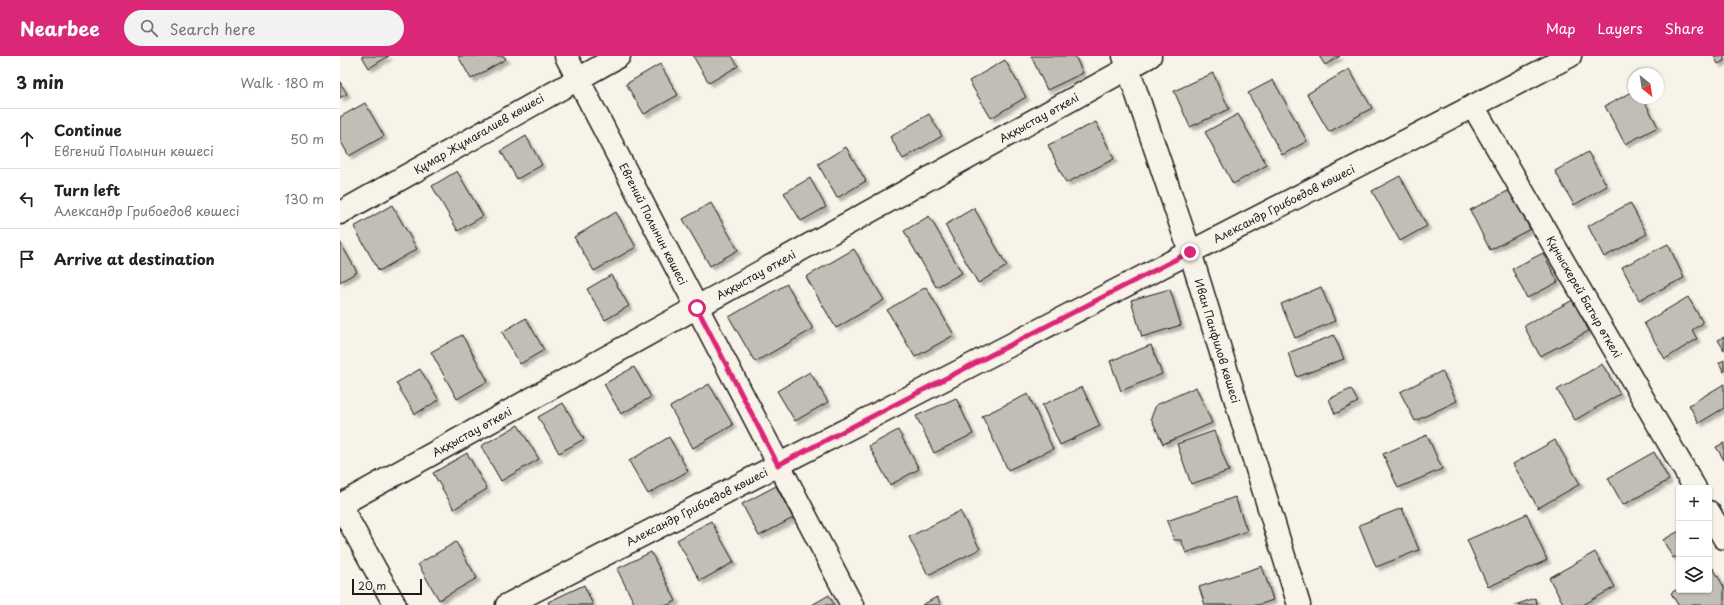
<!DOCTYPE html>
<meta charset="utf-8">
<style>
:root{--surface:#fff;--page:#f2f2f2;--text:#222;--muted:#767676;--line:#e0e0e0;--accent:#db2777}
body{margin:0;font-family:"Playpen Sans",sans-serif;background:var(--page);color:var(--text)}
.controls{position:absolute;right:12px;bottom:12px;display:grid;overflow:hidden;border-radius:4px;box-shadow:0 1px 3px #0004}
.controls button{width:36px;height:36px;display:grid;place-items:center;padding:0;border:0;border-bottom:1px solid var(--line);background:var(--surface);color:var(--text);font:20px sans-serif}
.compass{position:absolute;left:1288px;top:12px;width:36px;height:36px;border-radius:50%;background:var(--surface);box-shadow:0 1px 3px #0004;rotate:150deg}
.scale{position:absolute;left:12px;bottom:10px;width:70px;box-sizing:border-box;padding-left:4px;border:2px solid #1c1c1c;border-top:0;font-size:11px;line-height:14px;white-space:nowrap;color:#1c1c1c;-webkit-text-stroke:3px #f7f3e8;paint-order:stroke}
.stop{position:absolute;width:12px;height:12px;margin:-9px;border:3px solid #db2777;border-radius:50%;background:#fff}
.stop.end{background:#db2777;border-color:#fff;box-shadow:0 1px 4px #0008}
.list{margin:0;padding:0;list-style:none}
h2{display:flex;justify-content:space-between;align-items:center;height:52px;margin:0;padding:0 16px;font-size:17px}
h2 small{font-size:13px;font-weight:400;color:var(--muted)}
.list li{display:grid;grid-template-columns:26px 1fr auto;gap:12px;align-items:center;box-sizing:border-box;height:60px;padding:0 16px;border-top:1px solid var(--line)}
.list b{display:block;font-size:15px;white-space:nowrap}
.list p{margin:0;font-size:13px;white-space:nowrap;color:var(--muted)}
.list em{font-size:13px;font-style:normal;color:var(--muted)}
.icon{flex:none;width:22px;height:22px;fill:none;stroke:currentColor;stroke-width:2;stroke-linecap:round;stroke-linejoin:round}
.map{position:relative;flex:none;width:1384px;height:549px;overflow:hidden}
header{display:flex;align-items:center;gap:24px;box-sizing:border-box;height:56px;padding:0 20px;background:var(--accent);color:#fff}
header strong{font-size:19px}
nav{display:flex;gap:22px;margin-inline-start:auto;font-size:14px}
.search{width:280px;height:36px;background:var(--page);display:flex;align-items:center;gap:10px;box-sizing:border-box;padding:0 14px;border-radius:22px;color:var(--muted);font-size:15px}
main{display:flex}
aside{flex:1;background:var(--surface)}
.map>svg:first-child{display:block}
</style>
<header>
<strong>Nearbee</strong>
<div class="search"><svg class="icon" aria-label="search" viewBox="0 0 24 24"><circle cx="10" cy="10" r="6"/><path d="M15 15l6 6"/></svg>Search here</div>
<nav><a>Map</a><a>Layers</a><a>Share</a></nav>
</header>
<main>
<aside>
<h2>3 min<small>Walk · 180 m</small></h2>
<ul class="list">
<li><svg class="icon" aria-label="ahead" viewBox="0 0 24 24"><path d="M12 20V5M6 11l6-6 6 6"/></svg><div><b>Continue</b><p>Евгений Полынин көшесі</p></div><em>50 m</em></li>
<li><svg class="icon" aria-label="left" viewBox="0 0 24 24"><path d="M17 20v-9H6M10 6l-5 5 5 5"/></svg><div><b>Turn left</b><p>Александр Грибоедов көшесі</p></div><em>130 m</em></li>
<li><svg class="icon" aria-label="arrive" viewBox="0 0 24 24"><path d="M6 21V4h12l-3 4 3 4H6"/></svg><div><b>Arrive at destination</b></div></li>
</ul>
</aside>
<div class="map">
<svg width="1384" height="549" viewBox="0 0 1384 549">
<defs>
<filter id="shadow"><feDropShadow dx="3.5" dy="3.5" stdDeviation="1" flood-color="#0004"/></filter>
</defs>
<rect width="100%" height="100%" fill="#f7f3e8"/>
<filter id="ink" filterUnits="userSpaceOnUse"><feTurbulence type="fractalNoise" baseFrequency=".025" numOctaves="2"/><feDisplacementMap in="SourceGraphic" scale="8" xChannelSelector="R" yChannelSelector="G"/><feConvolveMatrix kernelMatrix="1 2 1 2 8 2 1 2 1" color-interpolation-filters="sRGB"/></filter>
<g filter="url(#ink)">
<g fill="#c0beb5" stroke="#1c1c1c" filter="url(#shadow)">
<path d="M22,0H49L29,12Z"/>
<path d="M118,0H164L166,3L131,23Z"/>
<path d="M353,0H392L398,10L369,27Z"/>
<path d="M691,0H735L743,17L707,34Z"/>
<path d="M979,0H1000L985,9Z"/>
<path d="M1374,0H1384V5L1378,8Z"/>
<path d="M665,4L686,41L651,62L629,25Z"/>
<path d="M320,8L338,39L304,58L286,28Z"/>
<path d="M1009,13L1032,52L989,76L967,38Z"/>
<path d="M873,17L889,53L850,71L834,35Z"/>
<path d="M933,24L967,85L942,99L908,37Z"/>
<path d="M0,26L7,38L0,42Z"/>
<path d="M1294,35V42H1303L1318,71L1285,88L1265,50Z"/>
<path d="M25,47L44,80L9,100L0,84V61Z"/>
<path d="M589,58L602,80L563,103L550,81Z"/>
<path d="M898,58L927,109L893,128L865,76Z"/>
<path d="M756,66L774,103L726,127L708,89Z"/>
<path d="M186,80L202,109L177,123L161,95Z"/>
<path d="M506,91L526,125L497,142L478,108Z"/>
<path d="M1248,96L1267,130L1234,149L1215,115Z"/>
<path d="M117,115L143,160L118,175L92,130Z"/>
<path d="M1060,120L1087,170L1060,185L1032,135Z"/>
<path d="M470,122L486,151L461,165L444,137Z"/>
<path d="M1170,134L1190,173L1150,194L1130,154Z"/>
<path d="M371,147L398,194L370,210L343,163Z"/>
<path d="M1290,147L1307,178L1264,201L1248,170Z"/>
<path d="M52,149L77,193L39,215L14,171Z"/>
<path d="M634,152L667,210L638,227L605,169Z"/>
<path d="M276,156L296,191L254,215L234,181Z"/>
<path d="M589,160L622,217L596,231L564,175Z"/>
<path d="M0,186L17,216L0,226Z"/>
<path d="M1328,188L1344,222L1299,244L1282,211Z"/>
<path d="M514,193L544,244L496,272L466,221Z"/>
<path d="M1203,197L1218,226L1187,242L1172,213Z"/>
<path d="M271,219L289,250L265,264L247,233Z"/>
<path d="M447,228L473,273L415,306L389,261Z"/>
<path d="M586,231L614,279L575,301L547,254Z"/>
<path d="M981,231L995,265L955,282L941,248Z"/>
<path d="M830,233L841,269L802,281L791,244Z"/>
<path d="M1348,241L1363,267L1352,274L1357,283L1325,303L1304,267Z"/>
<path d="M1233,244L1249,275L1200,300L1184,270Z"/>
<path d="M186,262L204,294L180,308L162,276Z"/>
<path d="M122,279L148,325L117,343L91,296Z"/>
<path d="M994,279L1004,303L957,321L948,297Z"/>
<path d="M1384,281V294L1378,284Z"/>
<path d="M811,289L822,318L781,335L770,305Z"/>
<path d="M1384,304V316L1379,307Z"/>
<path d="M1262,308L1280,338L1235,364L1217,334Z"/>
<path d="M294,311L311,341L281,358L264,328Z"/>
<path d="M80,313L99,344L75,358L56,327Z"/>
<path d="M1102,315L1117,345L1075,365L1060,336Z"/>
<path d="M470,316L488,346L455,365L437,335Z"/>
<path d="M369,328L393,369L353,392L330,351Z"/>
<path d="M1384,328V352L1359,367L1349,349Z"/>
<path d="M742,331L760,370L720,389L702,349Z"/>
<path d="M856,331L872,367L823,388L811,362L816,349Z"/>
<path d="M1011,333L1018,346L995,358L989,343Z"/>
<path d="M688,338L713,393L668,414L642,360Z"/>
<path d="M616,342L633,378L594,397L576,360Z"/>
<path d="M223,347L244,383L219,397L198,361Z"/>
<path d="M178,369L199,403L161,425L141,390Z"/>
<path d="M558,374L579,413L550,429L529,390Z"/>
<path d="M874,375L889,415L851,428L837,388Z"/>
<path d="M1087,379L1102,413L1058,432L1043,398Z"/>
<path d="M329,381L348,415L308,438L289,405Z"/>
<path d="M1215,384L1240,428L1198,452L1173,408Z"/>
<path d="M1384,387V404L1376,391Z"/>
<path d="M1314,396L1329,424L1283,449L1268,422Z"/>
<path d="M127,397L147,433L114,453L93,417Z"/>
<path d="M436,430L453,462L419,480L402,448Z"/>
<path d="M895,441L907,475L846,497L841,484H834L827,465Z"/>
<path d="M1062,452L1079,494L1036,511L1019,469Z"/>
<path d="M620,455L640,493L588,519L569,481Z"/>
<path d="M1187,458L1207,504L1148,531L1127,484Z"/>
<path d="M371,465L394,506L360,525L337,484Z"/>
<path d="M1339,475V499L1333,502L1323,484Z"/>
<path d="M116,486L137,522L99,544L78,508Z"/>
<path d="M311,496L336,545L328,549H295L277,513Z"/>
<path d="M1255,496L1275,531L1243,549H1224L1209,522Z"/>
<path d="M922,510L933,544L918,549H865L859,531Z"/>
<path d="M1373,512L1384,531V549H1338L1331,537L1339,532V534H1369V515Z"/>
<path d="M244,529L253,549H209L208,546Z"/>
<path d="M489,539L494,549H472Z"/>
<path d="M597,541L601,549H582Z"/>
<path d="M1195,542L1197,549H1175Z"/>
</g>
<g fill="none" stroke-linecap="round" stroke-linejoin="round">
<g stroke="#1c1c1c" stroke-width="25">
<g id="minor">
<path d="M226,0L512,549"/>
<path d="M784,0L850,196L959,549"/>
<path d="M1133,50L1355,432"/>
<path d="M0,157L279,0"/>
<path d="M0,449L810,0"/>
<path d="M0,449L55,549"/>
<path d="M1369,456L1384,482"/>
<path d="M167,549L1230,0"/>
</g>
</g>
<use href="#minor" stroke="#f7f3e8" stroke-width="22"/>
</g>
</g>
<g fill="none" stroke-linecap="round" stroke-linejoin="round" filter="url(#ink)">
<path stroke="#db2777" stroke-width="5" d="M357,252L438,409L850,196"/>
</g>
<g text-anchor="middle" stroke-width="3" stroke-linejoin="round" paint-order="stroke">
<g font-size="11" fill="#1c1c1c" stroke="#f7f3e8">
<text transform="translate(699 62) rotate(-29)" y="4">Аққыстау өткелі</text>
<text transform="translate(139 78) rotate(-30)" y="4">Құмар Жұмағалиев көшесі</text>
<text transform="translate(944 148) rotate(-27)" y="4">Александр Грибоедов көшесі</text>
<text transform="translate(313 168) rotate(63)" y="4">Евгений Полынин көшесі</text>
<text transform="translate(416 219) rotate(-29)" y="4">Аққыстау өткелі</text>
<text transform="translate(1244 241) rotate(60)" y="4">Құныскерей Батыр өткелі</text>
<text transform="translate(877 285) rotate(73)" y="4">Иван Панфилов көшесі</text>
<text transform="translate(132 376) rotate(-29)" y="4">Аққыстау өткелі</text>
<text transform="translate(357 451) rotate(-27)" y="4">Александр Грибоедов көшесі</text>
</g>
</g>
</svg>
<div class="controls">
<button>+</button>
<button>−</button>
<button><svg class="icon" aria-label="layers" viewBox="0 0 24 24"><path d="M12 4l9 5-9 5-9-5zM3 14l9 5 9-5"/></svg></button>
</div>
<svg class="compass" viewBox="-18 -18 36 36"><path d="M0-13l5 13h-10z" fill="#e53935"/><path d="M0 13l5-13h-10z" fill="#767676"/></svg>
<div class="scale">20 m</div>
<div class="stop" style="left:357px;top:252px"></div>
<div class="stop end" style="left:850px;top:196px"></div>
</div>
</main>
